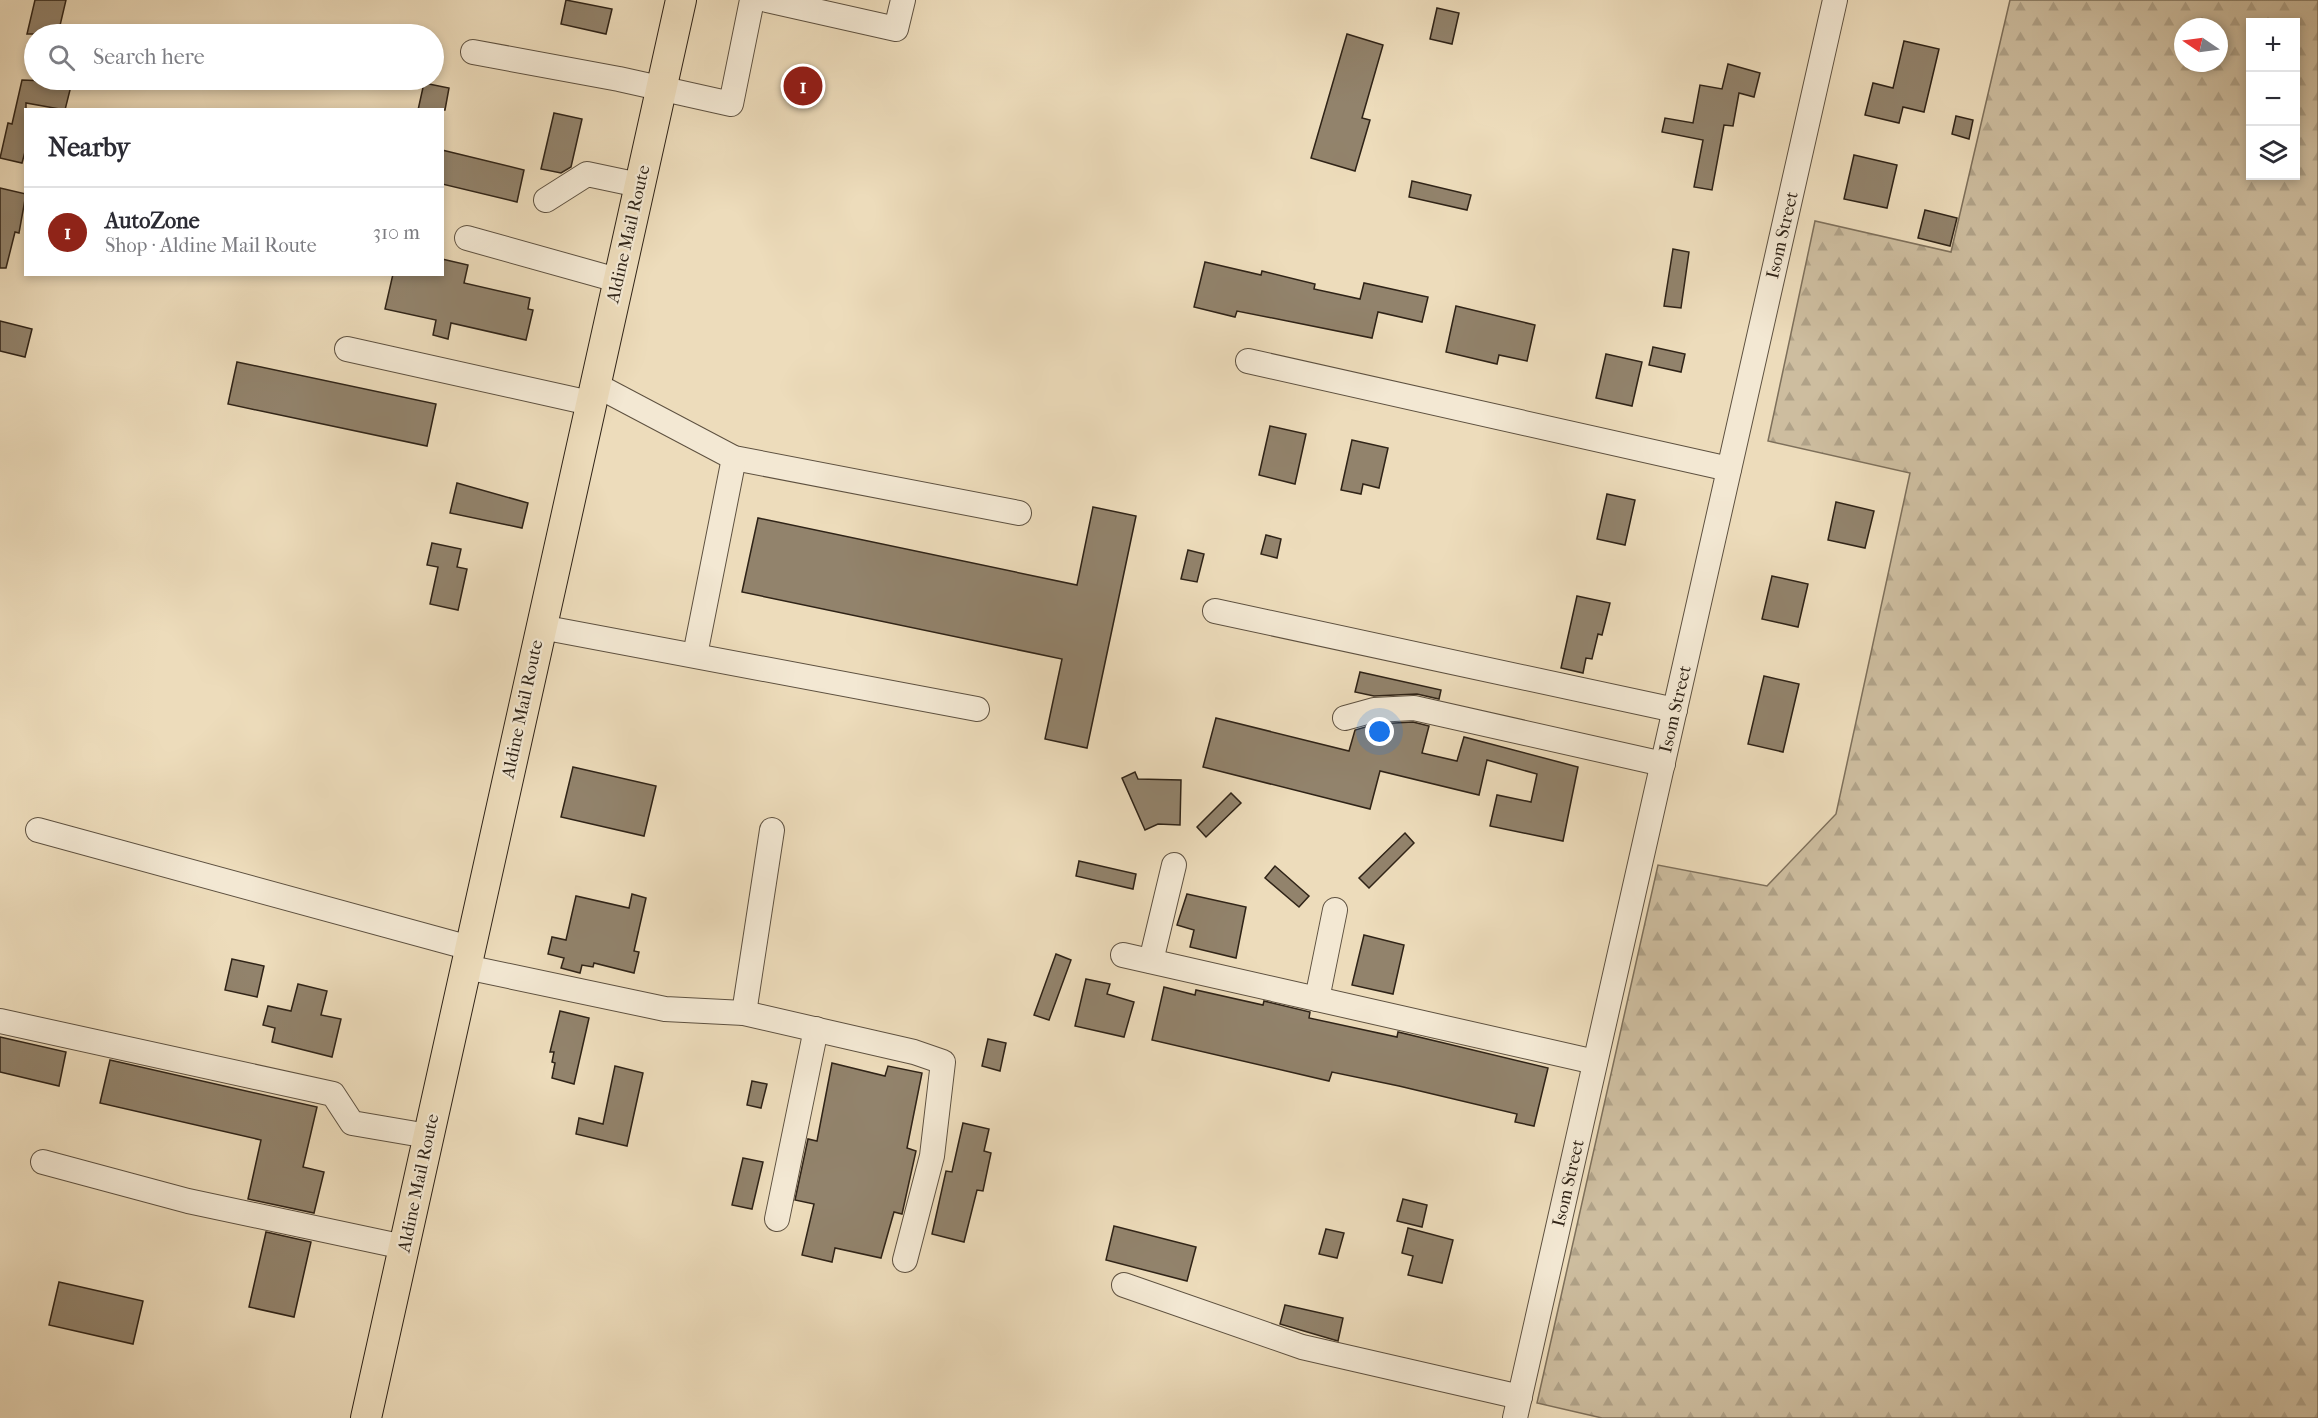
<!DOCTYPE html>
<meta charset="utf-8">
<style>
:root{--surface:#fff;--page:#f2f2f3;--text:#2b2b33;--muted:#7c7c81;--line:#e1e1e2;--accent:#8f2418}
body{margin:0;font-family:"IM FELL French Canon",serif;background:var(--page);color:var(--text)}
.controls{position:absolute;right:18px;top:18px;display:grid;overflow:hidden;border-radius:0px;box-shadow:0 3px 9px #0003}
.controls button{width:54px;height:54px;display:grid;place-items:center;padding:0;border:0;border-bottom:2px solid var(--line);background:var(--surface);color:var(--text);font:30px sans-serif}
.compass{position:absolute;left:2174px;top:18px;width:54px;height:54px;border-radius:50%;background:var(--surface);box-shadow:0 3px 9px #0003;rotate:283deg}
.you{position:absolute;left:1380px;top:732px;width:21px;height:21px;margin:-15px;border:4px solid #fff;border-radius:50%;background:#1a73e8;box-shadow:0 0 0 9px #1a73e833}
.badge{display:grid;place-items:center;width:39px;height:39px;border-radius:50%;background:var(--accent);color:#fff;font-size:20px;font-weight:700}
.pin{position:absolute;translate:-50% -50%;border:3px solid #fff;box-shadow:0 2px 6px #0006}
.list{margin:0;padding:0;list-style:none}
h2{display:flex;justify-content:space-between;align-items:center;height:78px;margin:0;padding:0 24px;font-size:26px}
h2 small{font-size:20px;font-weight:400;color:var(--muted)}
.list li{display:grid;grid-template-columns:39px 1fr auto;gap:18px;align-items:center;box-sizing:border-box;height:90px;padding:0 24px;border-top:2px solid var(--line)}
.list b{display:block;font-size:22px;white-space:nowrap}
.list p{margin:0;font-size:20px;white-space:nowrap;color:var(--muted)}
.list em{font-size:20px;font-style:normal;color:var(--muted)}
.icon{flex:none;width:33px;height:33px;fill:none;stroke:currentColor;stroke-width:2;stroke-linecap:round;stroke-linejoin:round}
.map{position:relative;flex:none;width:2318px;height:1418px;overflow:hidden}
.search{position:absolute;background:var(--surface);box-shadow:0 3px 9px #0003;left:24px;top:24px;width:420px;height:66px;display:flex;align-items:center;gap:15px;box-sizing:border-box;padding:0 21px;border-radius:33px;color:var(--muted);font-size:22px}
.panel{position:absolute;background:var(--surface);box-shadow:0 3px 9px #0003;left:24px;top:108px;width:420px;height:168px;border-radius:0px}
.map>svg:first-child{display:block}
</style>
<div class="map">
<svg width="2318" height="1418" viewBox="0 0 2318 1418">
<defs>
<pattern id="forest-firs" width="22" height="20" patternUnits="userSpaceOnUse" patternTransform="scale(1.5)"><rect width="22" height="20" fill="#cdbd9f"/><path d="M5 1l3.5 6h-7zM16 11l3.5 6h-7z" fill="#b0a288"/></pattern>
</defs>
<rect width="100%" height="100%" fill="#eddcbb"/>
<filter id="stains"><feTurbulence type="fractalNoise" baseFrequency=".00333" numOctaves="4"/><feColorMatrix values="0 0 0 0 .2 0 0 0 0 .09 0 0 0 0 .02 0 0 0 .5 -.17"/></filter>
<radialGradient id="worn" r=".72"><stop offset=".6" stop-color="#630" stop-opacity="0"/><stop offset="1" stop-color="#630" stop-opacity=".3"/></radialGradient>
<path fill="url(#forest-firs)" stroke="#7e705b" stroke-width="1.5" fill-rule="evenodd" d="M2010,0H2318V1418H1602L1537,1403L1658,865L1767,886L1836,814L1910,473L1768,441L1815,221L1951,252ZM2250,22H2296V176H2250ZM2183,27H2219V63H2183Z"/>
<g fill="#92836c" stroke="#2f2317" stroke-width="1.5">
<path d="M35,0H66L58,34H27Z"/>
<path d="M566,0L612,9L606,34L561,24Z"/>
<path d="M1437,8L1459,13L1452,44L1430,39Z"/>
<path d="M1347,34L1383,45L1362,118L1370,120L1355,171L1311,158Z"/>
<path d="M1904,41L1939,49L1924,112L1903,107L1899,123L1865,115L1873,83L1893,88Z"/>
<path d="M1728,64L1760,73L1754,97L1739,93L1733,126L1724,125L1712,190L1694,187L1703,140L1662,132L1665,118L1693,123L1700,85L1722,89Z"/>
<path d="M22,80L72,82L65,110L26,103V148L22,163L0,158L8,123L12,124Z"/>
<path d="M424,83L449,88L445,110H418Z"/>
<path d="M554,113L582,119L571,167L561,173L541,169Z"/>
<path d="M1956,116L1973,120L1969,139L1952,134Z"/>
<path d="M442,150L524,170L517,202L442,184Z"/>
<path d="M1854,155L1897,165L1887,208L1844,199Z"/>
<path d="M1412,181L1471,195L1467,210L1409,197Z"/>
<path d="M0,188L26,194L19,233L15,232L6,268H0Z"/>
<path d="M1925,210L1957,218L1950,246L1918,238Z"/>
<path d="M1673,249L1689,252L1681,308L1664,306Z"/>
<path d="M442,259L468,265L464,283L530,298L528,309L533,310L526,340L451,323L448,339L433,335L436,320L385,309L393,274H442Z"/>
<path d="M1205,262L1261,275L1262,271L1315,284L1314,289L1360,299L1364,283L1428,297L1422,322L1378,312L1372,338L1237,311L1235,317L1194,307Z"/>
<path d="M1456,306L1535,325L1527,361L1499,355L1497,364L1446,352Z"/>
<path d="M0,321L32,329L25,357L0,351Z"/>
<path d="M1653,347L1685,354L1681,372L1649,365Z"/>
<path d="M1606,354L1642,362L1632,406L1596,398Z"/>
<path d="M237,362L436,404L427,446L228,404Z"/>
<path d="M1270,426L1306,434L1295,484L1259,475Z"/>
<path d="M1352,440L1388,448L1379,488L1363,484L1361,494L1341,490Z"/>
<path d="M457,483L528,503L522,528L450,513Z"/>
<path d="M1607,494L1635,500L1625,545L1597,539Z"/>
<path d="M1836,502L1874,511L1865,548L1828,540Z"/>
<path d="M1093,507L1136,516L1087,748L1045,739L1062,659L742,592L758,518L1077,585Z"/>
<path d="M1266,535L1281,539L1277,558L1261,554Z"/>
<path d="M432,543L461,549L457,567L467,569L458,610L430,604L438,567L427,565Z"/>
<path d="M1188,550L1204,554L1197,582L1181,579Z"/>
<path d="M1772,576L1808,584L1798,627L1762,619Z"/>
<path d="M1577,596L1610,603L1602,635L1598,634L1592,659L1586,658L1583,673L1561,668Z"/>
<path d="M1360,672L1441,690L1439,699L1417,694L1374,696L1355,692Z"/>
<path d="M1764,676L1799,684L1783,752L1748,744Z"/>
<path d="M1216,718L1349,751L1355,730L1376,724L1413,722L1429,726L1422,753L1457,761L1464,737L1578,767L1563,841L1490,826L1497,795L1531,802L1537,774L1487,760L1479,795L1380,771L1370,809L1203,767Z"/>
<path d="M573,767L656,786L644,836L561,817Z"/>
<path d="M1135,772L1138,779L1181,780L1180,825L1158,824L1145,830L1122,778Z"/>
<path d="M1231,793L1241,803L1206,837L1197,827Z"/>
<path d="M1405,833L1414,843L1369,888L1359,878Z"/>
<path d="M1079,861L1136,874L1133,889L1076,876Z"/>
<path d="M1275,866L1309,896L1299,907L1265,878Z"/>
<path d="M632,894L646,898L634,951L639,952L634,973L594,963L593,967L582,965L580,973L561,968L564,958L548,954L552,937L566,940L576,896L629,908Z"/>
<path d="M1187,894L1246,907L1236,958L1190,947L1194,930L1177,925Z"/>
<path d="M1364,935L1404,945L1393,994L1352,985Z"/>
<path d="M1056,954L1071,960L1049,1020L1034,1015Z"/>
<path d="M232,959L264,966L257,997L225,990Z"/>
<path d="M1086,979L1110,984L1107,994L1134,1002L1124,1037L1075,1026Z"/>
<path d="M298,984L327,991L321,1015L341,1019L332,1057L272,1042L275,1028L263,1025L268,1006L291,1011Z"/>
<path d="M1164,987L1195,995L1196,990L1263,1005L1264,1001L1310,1012L1309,1018L1397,1037L1398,1032L1548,1068L1534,1126L1515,1122L1517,1114L1399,1086L1332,1072L1329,1081L1152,1040Z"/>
<path d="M560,1011L589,1018L574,1084L552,1078L555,1063L552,1062L554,1052H550Z"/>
<path d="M0,1037L66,1052L59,1086L0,1072Z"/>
<path d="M988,1039L1006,1043L1000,1071L982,1066Z"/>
<path d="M110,1060L317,1107L303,1167L324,1172L314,1213L248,1199L261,1140L100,1103Z"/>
<path d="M832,1063L885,1076L888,1066L922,1073L907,1148L916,1151L902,1214L894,1212L881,1258L835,1248L832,1262L802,1255L814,1204L795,1200L808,1139L817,1141Z"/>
<path d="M615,1066L643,1073L627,1146L576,1134L579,1118L603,1124Z"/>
<path d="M752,1081L767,1084L761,1108L747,1105Z"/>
<path d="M963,1123L989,1129L984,1151L991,1153L983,1191L977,1190L964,1242L932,1234L946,1171L952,1172Z"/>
<path d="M743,1158L763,1162L752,1209L732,1205Z"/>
<path d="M1403,1199L1427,1205L1422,1227L1397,1221Z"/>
<path d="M1114,1226L1196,1247L1187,1281L1106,1260Z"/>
<path d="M1408,1228L1453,1240L1442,1283L1408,1275L1413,1256L1402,1253Z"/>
<path d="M1326,1229L1344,1233L1337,1258L1319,1254Z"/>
<path d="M266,1232L311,1242L294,1317L249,1307Z"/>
<path d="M59,1282L143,1301L133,1344L49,1325Z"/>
<path d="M1285,1305L1343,1318L1338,1341L1280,1324Z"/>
</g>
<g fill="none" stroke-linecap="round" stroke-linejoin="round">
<g stroke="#5e5140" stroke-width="26">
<g id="minor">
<path d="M767,0L896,29L903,0"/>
<path d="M473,52L619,79L731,104L752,0"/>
<path d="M546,200L587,174L639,185"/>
<path d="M467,238L617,280"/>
<path d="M347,349L590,403"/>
<path d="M1248,361L1729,469"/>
<path d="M594,384L734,458L1019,513"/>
<path d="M1215,611L1675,710"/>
<path d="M541,627L977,709"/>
<path d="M695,655L734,458"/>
<path d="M1345,718L1374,710L1414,708L1663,764"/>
<path d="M38,830L470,948"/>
<path d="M1123,955L1595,1062"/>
<path d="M1151,961L1174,865"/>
<path d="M466,967L665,1009L744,1013L914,1052L943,1062L932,1156L905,1260"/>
<path d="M1317,999L1335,910"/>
<path d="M744,1013L772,830"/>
<path d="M0,1021L333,1094L352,1123L428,1136"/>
<path d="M43,1162L188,1201L404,1247"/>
<path d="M777,1219L816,1029"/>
<path d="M1124,1285L1302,1347L1520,1397"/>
<path d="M1515,1418L1835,0"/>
</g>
</g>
<g stroke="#2f2317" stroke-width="32">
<path id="major" d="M366,1418L681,0"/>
</g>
<use href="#minor" stroke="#f3e8d3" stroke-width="24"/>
<use href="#major" stroke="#eddcbb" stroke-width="30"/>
</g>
<g text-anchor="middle" stroke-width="4.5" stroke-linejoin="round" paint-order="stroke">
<g font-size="18" fill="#2f2317" stroke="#f3e8d3">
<text transform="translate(628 234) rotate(-77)" y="6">Aldine Mail Route</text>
<text transform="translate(1782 235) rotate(-77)" y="6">Isom Street</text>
<text transform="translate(522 709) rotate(-78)" y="6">Aldine Mail Route</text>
<text transform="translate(1675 709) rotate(-77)" y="6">Isom Street</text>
<text transform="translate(418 1183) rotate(-78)" y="6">Aldine Mail Route</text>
<text transform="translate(1568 1183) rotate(-77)" y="6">Isom Street</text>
</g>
</g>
<rect width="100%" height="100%" filter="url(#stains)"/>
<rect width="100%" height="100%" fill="url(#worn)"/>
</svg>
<div class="controls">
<button>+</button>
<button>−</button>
<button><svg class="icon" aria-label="layers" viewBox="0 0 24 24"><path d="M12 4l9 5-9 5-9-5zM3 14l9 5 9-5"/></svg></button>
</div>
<svg class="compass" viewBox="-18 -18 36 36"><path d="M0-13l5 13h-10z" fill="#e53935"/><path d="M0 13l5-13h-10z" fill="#7c7c81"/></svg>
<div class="you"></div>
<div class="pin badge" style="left:803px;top:86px">1</div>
<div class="search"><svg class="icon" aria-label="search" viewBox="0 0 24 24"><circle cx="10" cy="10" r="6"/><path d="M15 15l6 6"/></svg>Search here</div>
<section class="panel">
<h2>Nearby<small></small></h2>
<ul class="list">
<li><span class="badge">1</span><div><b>AutoZone</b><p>Shop · Aldine Mail Route</p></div><em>310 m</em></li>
</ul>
</section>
</div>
